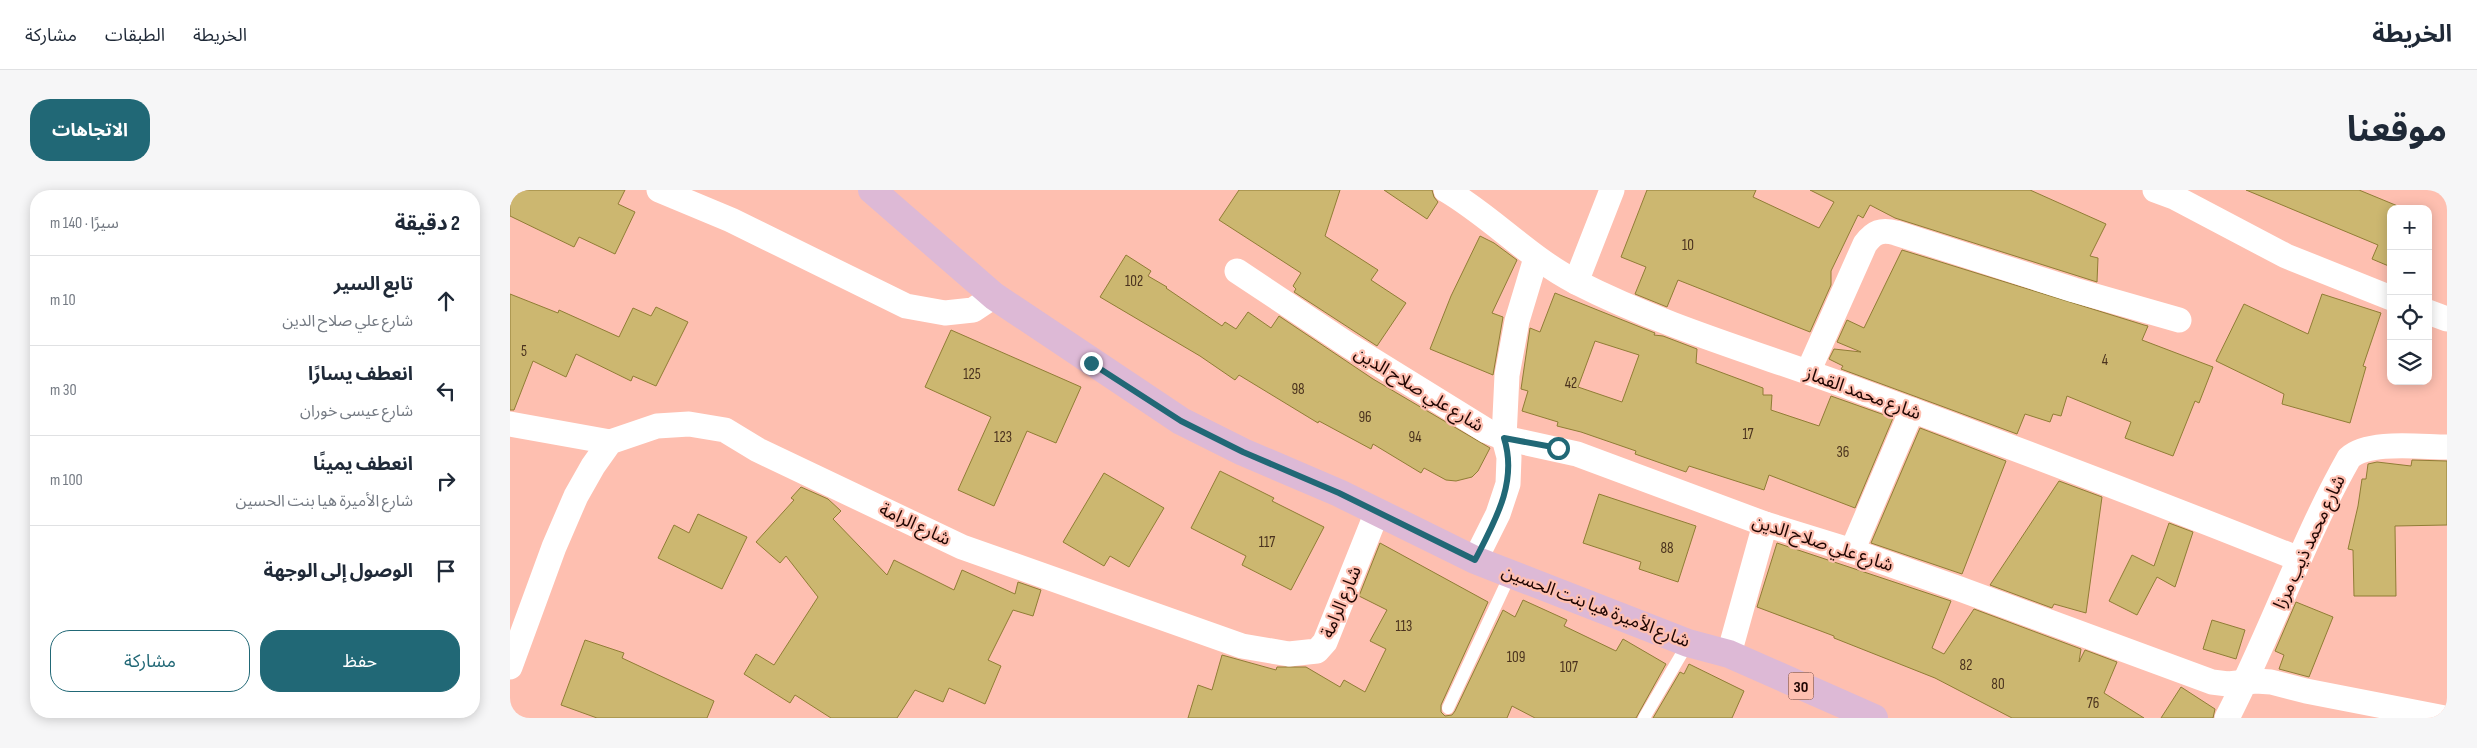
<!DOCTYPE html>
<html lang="ar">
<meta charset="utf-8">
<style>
:root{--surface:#fff;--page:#f6f6f7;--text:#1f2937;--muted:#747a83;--line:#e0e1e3;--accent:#216876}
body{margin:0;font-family:"Sofia Sans Condensed","Noto Sans Arabic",sans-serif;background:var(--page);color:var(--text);direction:rtl}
.controls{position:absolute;right:15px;top:15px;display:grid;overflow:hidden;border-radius:10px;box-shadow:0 2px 12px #0003}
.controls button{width:45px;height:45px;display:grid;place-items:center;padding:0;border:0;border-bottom:1px solid var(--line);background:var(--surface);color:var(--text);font:25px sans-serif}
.stop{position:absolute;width:15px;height:15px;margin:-11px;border:4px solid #216876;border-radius:50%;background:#fff}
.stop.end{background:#216876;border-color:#fff;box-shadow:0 1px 5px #0008}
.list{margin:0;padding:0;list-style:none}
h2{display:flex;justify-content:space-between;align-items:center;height:65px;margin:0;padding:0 20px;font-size:21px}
h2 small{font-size:16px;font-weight:400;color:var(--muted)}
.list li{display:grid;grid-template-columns:32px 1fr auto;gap:15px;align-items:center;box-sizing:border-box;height:90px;padding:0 20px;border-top:1px solid var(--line)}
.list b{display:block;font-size:19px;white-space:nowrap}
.list p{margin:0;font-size:16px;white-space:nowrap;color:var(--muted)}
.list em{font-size:16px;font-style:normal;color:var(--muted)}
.actions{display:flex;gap:10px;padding:15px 20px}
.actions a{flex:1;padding:11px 0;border:1px solid var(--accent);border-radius:20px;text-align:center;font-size:18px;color:var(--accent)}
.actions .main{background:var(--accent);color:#fff}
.icon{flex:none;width:28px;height:28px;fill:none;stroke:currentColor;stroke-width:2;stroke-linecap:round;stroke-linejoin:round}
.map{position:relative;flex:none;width:1937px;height:528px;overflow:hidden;direction:ltr;border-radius:20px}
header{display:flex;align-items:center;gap:30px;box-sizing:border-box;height:70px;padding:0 25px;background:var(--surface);border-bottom:1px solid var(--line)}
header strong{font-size:24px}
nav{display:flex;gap:28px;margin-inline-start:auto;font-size:18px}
.intro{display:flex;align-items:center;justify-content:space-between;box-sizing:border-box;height:120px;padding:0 30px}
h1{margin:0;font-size:35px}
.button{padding:12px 22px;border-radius:20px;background:var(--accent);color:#fff;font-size:18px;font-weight:700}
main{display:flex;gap:30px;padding:0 30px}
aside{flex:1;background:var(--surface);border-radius:20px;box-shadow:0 2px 12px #0003}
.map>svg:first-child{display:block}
</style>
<header>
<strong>الخريطة</strong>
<nav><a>الخريطة</a><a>الطبقات</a><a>مشاركة</a></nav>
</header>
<div class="intro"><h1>موقعنا</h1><a class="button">الاتجاهات</a></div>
<main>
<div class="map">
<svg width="1937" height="528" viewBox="0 0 1937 528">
<rect width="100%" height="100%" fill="#febfb0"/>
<g fill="#ccb770" stroke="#907d35" fill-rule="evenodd">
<path d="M0,0H115L108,14L125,22L105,64L69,47L64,57L0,26Z"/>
<path d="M729,0H830L815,46L868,80L861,90L896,113L867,156L784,102L786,99L783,96L791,83L709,30Z"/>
<path d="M874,0H922L924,7L928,12L917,29Z"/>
<path d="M1137,0H1246L1243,7L1309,38L1324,12L1300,0H1520L1596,34L1580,66L1588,68L1587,92L1385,28L1360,15L1353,28L1348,25L1321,81V95L1300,142L1168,90L1157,117L1125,104L1136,77L1111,67Z"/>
<path d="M1736,0H1849L1895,19H1881V77L1862,69L1868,55Z"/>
<path d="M970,46L984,53L1007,70L982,123L993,127L983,185L920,159L941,106Z"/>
<path d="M1392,60L1634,135L1638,136L1632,150L1703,177L1689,213L1685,211L1663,266L1615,248L1621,232L1557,206L1551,226L1543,224L1540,232L1515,224L1507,244L1331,179L1333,176L1319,169L1324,159L1351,162L1327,152L1337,130L1354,138Z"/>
<path d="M616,65L641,81L638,86L657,97L656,98L712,136L715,132L726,139L738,122L761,138L769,126L863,189L980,258L968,281L962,287L946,291L936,290L914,278L911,283L863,254L861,259L809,231L808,233L729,185L725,190L690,166L590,107Z"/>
<path d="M1045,103L1145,143L1144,145L1153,146L1187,159L1186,173L1253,198V205H1262L1261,220L1309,236L1321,206L1383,228L1345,318L1259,285L1254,300L1179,276L1176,282L1125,264L1126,261L1071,242L1047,236L1048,232L1012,221L1018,201L1011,199L1020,138L1030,142ZM1085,151L1129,165L1112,212L1068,197Z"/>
<path d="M0,104L48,123L49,120L109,147L123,118L141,126L146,117L178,132L146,196L123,186L121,191L66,164L56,187L23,171L4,220H0Z"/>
<path d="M1812,104L1871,123L1853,176L1856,177L1840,233L1772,214L1774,204L1706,171L1734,114L1798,144Z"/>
<path d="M441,140L571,197L546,253L517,241L484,316L448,300L481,227L415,197Z"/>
<path d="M1410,238L1496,271L1452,384L1361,353Z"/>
<path d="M1902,270L1937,271V335L1885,336L1886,406H1844L1843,360L1838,359L1848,316L1852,289H1856L1858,274L1867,272L1901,276Z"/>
<path d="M710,281L764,308L762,311L814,337L781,400L732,375L736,366L681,338Z"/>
<path d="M594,283L654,318L619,377L600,366L594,376L553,352Z"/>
<path d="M1549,291L1592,307L1576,423L1544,414L1542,418L1480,395Z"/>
<path d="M291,297L318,309L331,321L323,329L377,385L384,370L444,400L452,380L505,404L508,392L531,400L523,426L503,420L478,470L491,476L475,514L439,498L433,512L405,500L387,528H321L285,505L280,513L234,484L246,464L264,475L308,407L276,366L270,373L246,352L284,310L281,308Z"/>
<path d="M1089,304L1186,336L1168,392L1129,379L1131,372L1073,353Z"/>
<path d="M188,324L237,347L212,399L148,368L164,335L179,343Z"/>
<path d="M1659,333L1683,342L1665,397L1647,387L1627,425L1599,411L1622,365L1644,376Z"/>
<path d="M870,353L978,412L931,515V522L935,526L942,525L945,521L993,420L1005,427L1013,410L1057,430L1054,436L1106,461L1113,449L1156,474L1126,528H1025L1002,516L997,528H678L688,495L702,500L712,465L766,480L767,477H796L830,497L834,490L855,502L876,459L860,451L877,420L849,406Z"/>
<path d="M1267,353L1441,411L1422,458L1434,464L1464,419L1571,459L1569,472L1575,460L1607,472L1594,503L1634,528H1502L1425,488L1324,448V446L1247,417Z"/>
<path d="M1786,412L1823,427L1799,487L1769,479L1774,465L1765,461Z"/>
<path d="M1702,430L1735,440L1726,469L1693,459Z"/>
<path d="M75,450L114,463L112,468L204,511L197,528H87L51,515Z"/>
<path d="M1179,474L1234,501L1222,528H1143L1170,482L1174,484Z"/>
<path d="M1671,497L1705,519L1703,528H1651Z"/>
</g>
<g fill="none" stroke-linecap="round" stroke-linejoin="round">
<g stroke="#fff" stroke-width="12">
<path d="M938,518L1001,383"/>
<path d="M1134,528L1178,453"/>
</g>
<g stroke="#fff" stroke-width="25">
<path d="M149,0L221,30L396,116L435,123L463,120L484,106"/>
<path d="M936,0C982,27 1019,68 1066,92C1154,137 1250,164 1342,198C1492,253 1641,310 1789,369"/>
<path d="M1645,0L1664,7L1776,66L1881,108"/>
<path d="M727,81L838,155L977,241L994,248L1067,264L1255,334L1342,361L1450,399L1702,492L1718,494L1746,491L1761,492L1796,501L1935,528"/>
<path d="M1066,92L1102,0"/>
<path d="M1918,122L1937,129"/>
<path d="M1298,182L1355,54C1364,42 1371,39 1386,43L1564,100L1669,130"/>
<path d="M0,234L100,252"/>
<path d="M1342,361L1402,220"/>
<path d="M965,370L988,324L998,294L999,267L994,248L997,185L1007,131L1026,68"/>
<path d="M1219,464L1255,334"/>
<path d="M0,477L44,357L66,306L83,276L100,252L147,236L179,234L215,240L248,260L452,357L732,456L779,464L807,461L815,452L867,322"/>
<path d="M1717,528C1761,443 1792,351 1839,268C1858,250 1911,257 1937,257"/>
</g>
<path stroke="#ddb9d6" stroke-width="28" d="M362,0L484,106L671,231L733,262L829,303L965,370L1178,453L1219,464L1364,528"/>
</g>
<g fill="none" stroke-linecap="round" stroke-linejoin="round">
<path stroke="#216876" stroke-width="6" d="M581,173L671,231L733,262L829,303L965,370C985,331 1008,292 994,248L1048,258"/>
</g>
<g text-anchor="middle" stroke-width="4.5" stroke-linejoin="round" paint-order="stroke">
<g font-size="15" fill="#4a321e">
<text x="1178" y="60">10</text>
<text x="624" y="96">102</text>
<text x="14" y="166">5</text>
<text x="1595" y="175">4</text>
<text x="462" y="189">125</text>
<text x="1061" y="198">42</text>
<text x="788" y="204">98</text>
<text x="855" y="232">96</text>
<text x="1238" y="249">17</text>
<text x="493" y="252">123</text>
<text x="905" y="252">94</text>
<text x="1333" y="267">36</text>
<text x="757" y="357">117</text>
<text x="1157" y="363">88</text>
<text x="894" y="441">113</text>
<text x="1006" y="472">109</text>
<text x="1456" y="480">82</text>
<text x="1059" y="482">107</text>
<text x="1488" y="499">80</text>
<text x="1583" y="518">76</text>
</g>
<rect fill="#febfb0" stroke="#613d36" stroke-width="1" x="1278.5" y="482.5" width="25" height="27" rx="4"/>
<g font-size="16" font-weight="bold" fill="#1e0502">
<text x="1291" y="502">30</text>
</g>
<g font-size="18" fill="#1e0502" stroke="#febfb0">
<text transform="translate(909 199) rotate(31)" y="6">شارع علي صلاح الدين</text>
<text transform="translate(1353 203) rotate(20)" y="6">شارع محمد القماز</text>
<text transform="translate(405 334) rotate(25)" y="6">شارع الرامة</text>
<text transform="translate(1799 352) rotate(-65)" y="6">شارع محمد ذيب مرزا</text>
<text transform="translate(1313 353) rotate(18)" y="6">شارع علي صلاح الدين</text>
<text transform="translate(831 412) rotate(-67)" y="6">شارع الرامة</text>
<text transform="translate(1086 416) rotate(21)" y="6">شارع الأميرة هيا بنت الحسين</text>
</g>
</g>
</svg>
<div class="controls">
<button>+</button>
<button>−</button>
<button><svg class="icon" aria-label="locate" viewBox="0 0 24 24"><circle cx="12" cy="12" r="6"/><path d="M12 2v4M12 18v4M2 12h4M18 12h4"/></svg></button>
<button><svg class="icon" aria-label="layers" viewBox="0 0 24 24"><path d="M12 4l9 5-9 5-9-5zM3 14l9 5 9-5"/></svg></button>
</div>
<div class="stop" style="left:1048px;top:258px"></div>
<div class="stop end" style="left:581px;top:173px"></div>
</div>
<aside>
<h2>2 دقيقة<small>سيرًا · 140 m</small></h2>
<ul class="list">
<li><svg class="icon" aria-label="ahead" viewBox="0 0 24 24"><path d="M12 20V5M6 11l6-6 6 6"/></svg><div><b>تابع السير</b><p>شارع علي صلاح الدين</p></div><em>10 m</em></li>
<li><svg class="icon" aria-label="left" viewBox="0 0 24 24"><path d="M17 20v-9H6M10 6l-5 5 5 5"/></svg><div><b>انعطف يسارًا</b><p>شارع عيسى خوران</p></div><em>30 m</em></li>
<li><svg class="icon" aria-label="right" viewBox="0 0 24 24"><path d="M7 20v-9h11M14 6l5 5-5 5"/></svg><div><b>انعطف يمينًا</b><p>شارع الأميرة هيا بنت الحسين</p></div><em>100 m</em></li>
<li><svg class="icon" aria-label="arrive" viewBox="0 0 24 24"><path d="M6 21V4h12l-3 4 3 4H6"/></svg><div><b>الوصول إلى الوجهة</b></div></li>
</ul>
<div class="actions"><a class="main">حفظ</a><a>مشاركة</a></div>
</aside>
</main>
